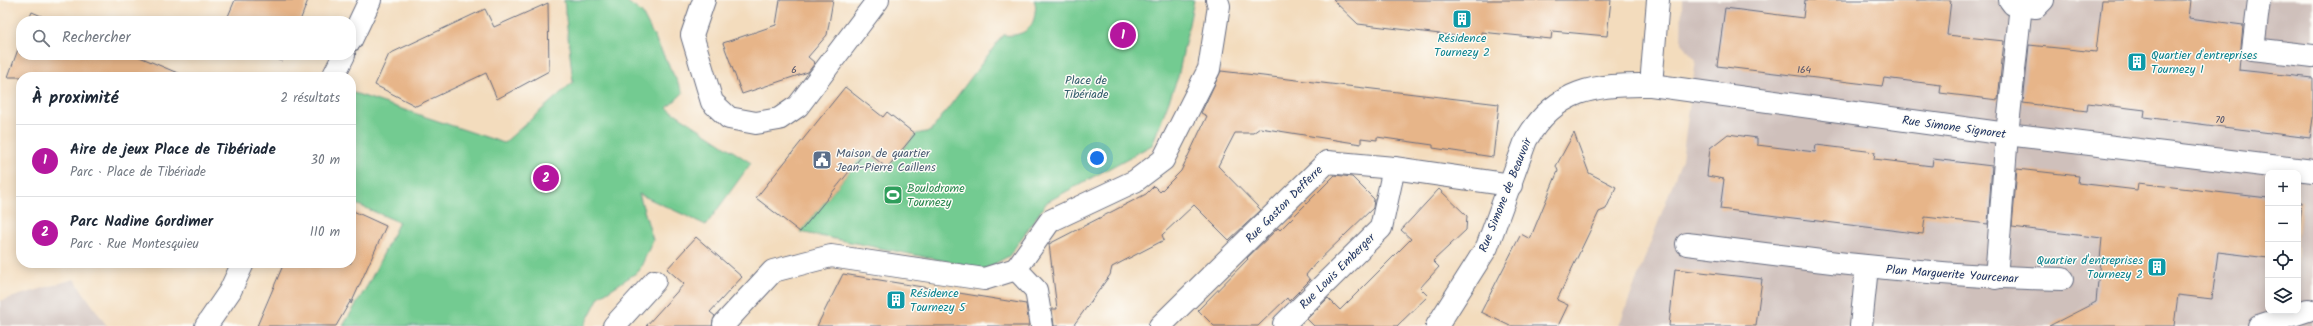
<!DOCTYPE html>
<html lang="fr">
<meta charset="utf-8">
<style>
:root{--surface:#fff;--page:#f2f2f3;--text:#1f2937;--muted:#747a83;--line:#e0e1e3;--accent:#b5179e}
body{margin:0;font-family:Kalam,sans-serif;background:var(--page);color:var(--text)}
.controls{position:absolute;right:12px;bottom:12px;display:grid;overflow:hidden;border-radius:8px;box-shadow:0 2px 10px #0003}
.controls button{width:36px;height:36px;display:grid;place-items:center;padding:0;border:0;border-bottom:1px solid var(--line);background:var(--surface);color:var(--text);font:20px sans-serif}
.you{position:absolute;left:1097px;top:158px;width:14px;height:14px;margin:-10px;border:3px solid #fff;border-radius:50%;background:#1a73e8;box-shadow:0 0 0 6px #1a73e833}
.badge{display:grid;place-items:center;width:26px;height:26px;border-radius:50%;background:var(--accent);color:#fff;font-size:13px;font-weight:700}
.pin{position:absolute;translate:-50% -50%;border:2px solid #fff;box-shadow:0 1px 4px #0006}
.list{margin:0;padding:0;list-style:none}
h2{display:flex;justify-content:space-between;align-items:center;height:52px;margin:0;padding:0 16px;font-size:17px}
h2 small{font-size:13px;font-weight:400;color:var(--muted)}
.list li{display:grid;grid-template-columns:26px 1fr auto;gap:12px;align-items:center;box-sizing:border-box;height:72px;padding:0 16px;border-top:1px solid var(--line)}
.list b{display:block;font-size:15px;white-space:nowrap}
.list p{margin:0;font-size:13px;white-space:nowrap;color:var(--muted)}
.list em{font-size:13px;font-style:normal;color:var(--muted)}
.icon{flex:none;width:22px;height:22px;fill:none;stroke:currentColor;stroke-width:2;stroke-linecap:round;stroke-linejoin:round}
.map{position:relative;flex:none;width:2313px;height:326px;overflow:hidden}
.search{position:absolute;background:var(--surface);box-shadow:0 2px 10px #0003;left:16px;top:16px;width:340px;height:44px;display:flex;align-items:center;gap:10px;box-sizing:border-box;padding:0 14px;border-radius:16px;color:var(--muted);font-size:15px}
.panel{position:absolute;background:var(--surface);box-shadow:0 2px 10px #0003;left:16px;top:72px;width:340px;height:196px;border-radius:16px}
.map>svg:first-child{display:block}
</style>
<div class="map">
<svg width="2313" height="326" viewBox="0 0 2313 326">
<rect width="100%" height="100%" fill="#fdfcf7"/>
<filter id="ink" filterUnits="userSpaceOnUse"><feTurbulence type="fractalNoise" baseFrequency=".025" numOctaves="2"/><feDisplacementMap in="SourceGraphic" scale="8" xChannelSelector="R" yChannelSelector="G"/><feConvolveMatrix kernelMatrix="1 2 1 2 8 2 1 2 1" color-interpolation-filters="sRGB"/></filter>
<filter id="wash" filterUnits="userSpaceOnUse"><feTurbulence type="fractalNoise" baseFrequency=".012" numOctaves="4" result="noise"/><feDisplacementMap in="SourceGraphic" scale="16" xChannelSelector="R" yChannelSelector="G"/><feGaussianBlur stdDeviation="0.9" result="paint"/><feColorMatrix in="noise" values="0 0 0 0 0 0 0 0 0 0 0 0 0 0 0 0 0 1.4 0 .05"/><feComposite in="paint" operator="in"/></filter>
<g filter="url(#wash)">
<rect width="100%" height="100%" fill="#f3dcbd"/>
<g fill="#cfc0bb" fill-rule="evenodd">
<path d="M1682,0H2313V326H1619L1682,159L1696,60L1681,43ZM2268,173H2298V311H2268Z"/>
<path d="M74,279L107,326H0V301Z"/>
</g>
<g fill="#73cb91" stroke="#477d78">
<path d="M564,0H625L642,13L683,93L667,108L751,163L706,225L639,194L653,240L639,271L599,297L584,326H343L369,283L399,222L351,202V92L504,143L573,82Z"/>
<path d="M1034,0H1194L1178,77L1152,145L1047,202L1009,256L985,269L800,232L866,151L887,168L916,134L931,131L1003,35C1019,37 1034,31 1035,12C1036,8 1036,4 1034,0Z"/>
</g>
<g id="blocks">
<g fill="#e7b589">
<path d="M235,0H308L300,21H226Z"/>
<path d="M780,0H833L827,35L808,57L815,63L808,72L742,94L723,43L776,25Z"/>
<path d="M1333,0H1611L1607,36L1552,31L1551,39L1481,32V39L1358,24Z"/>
<path d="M1805,0H1951L1947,35L2004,41L1998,100L1940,93L1941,85L1884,78L1882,86L1717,66L1725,8L1803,18Z"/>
<path d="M2102,0H2191L2189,18L2243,25L2239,70L2313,78V118L2310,138L2144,117L2145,110L2088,103L2087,111L2023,103L2029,45L2096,52Z"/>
<path d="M548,3L549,71L497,99L486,73L416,106L375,85L389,54L485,9L494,27Z"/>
<path d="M32,12L53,21H28Z"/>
<path d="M21,41V55H135L187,77H8Z"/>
<path d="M267,55H285L282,61Z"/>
<path d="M1221,71L1499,104L1493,157L1433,148V145L1377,137V140L1361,138V144L1260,128L1253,133H1235L1218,166L1261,210L1229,240L1194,205L1162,235L1164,240L1112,267L1110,275L1073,326H1054L1052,309H1057L1049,244L1146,194L1154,186L1160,192L1181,171L1207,116L1201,113Z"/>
<path d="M845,87L883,117L887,112L915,134L887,168L866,151L800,232L756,198Z"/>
<path d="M1574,133L1589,173L1616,187L1606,209L1599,212L1557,300L1568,305L1558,326H1510L1481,312L1521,234L1530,239L1558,171L1556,166Z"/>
<path d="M1728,134L1757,138V145L1815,152L1816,145L1875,152L1874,159L1932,166L1933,159L1992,166L1988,224L1925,217L1923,234L1720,209L1724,179L1707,176L1710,148Z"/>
<path d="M2017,169L2079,176L2078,183L2137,190L2138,183L2268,198V258L2218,252L2212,299L2178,295L2174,326H2049L2096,302L2102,238L2012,227Z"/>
<path d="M1335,175L1352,177L1374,199L1373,208L1315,264L1306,275L1310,280L1289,301L1287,298L1258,326H1214L1198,310L1248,259L1247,258L1278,228L1280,230Z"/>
<path d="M1439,189L1467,216L1466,230L1433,261L1439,267L1420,288L1428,296L1397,326H1314L1307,319L1328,298L1340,310L1411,239L1401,230Z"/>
<path d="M2298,202H2302L2298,240Z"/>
<path d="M351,210L386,226L351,304V300L336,326H257L284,263H351Z"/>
<path d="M696,237L742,277L710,312L715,316L712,326H646L684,284L667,269Z"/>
<path d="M1675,269L1762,279L1756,326H1669Z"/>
<path d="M843,274L1026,304L1029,326H817Z"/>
</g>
</g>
</g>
<g filter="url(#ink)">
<use href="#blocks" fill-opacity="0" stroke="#676c7f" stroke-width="1"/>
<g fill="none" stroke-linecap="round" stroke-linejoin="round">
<g stroke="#676c7f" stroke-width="24">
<g id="minor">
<path d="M704,0L692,35L712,102L729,118L756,123L779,119L798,106L878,0"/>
<path d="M2010,0L2013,4L2036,7L2043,0"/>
<path d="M2259,0L2253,49L2313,56"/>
<path d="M351,40L370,0"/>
<path d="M333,77L344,55"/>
<path d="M1651,85L1658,0"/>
<path d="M1687,244C1811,260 1936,277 2062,279"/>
<path d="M1016,269L1050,221L1135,181L1163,160L1209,69L1219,6L1217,0"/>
<path d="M1016,269L1036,290L1042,326"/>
<path d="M1996,278L2007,134L2021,5"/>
<path d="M724,324L773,271L831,256L984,279L1016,269"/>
<path d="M1284,324L1381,228L1394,168"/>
<path d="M206,326L230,291L243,263"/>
<path d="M614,326L655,281"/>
<path d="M1160,326L1327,162L1394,168L1511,185"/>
<path d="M1437,326L1487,247L1526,140C1556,89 1595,84 1651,85L2007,134L2313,171"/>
<path d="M1861,326L1867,267"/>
<path d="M2259,326L2308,310"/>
</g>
</g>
<use href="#minor" stroke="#fff" stroke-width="22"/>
</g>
</g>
<defs>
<g id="building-square" transform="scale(1)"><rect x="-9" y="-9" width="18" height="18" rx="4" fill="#0f9aa8" stroke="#fdfcf7"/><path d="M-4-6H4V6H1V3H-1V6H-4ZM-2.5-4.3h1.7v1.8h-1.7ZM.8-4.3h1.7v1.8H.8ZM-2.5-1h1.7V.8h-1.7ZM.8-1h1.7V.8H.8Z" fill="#fff"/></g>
<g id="civic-square" transform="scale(1)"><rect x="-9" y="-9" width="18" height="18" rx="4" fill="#5c6f8a" stroke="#fdfcf7"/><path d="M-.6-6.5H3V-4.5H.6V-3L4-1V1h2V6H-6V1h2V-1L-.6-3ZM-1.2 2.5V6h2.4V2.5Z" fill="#fff"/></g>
<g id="stadium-square" transform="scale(1)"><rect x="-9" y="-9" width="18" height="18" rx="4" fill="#2e9e5b" stroke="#fdfcf7"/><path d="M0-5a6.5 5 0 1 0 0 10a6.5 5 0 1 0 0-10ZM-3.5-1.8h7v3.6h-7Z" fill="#fff"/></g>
</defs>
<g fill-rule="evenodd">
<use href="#building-square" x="1462" y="19"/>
<use href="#building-square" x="2137" y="62"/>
<use href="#civic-square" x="822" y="160"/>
<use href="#stadium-square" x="893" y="195"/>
<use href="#building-square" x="2157" y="267"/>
<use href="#building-square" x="896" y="300"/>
</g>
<g text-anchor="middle" stroke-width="3" stroke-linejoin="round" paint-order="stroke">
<g font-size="10" fill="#4e5069">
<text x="794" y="73">6</text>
<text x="1804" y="73">164</text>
<text x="2220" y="123">70</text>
</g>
<g font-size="12" fill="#0d838f" stroke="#fdfcf7" text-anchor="start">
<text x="1462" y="42" text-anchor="middle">Résidence<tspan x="1462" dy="14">Tournezy 2</tspan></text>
<text x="2151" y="59">Quartier d'entreprises<tspan x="2151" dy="14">Tournezy 1</tspan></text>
<text x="2143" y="264" text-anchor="end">Quartier d'entreprises<tspan x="2143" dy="14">Tournezy 2</tspan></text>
<text x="910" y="297">Résidence<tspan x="910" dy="14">Tournezy 5</tspan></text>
</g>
<g font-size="12" fill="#355e6d" stroke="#fdfcf7">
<text x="1086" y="84">Place de<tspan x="1086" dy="14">Tibériade</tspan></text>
</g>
<g font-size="12" fill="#1b2f5e" stroke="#fdfcf7">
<text transform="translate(1954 127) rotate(8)" y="4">Rue Simone Signoret</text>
<text transform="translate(1505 195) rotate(-68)" y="4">Rue Simone de Beauvoir</text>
<text transform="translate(1284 204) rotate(-45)" y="4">Rue Gaston Defferre</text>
<text transform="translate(1337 271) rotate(-45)" y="4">Rue Louis Emberger</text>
<text transform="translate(1952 274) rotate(4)" y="4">Plan Marguerite Yourcenar</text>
</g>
<g font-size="12" fill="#4e5e75" stroke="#fdfcf7" text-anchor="start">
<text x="836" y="157">Maison de quartier<tspan x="836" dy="14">Jean-Pierre Caillens</tspan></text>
</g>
<g font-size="12" fill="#27864d" stroke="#fdfcf7" text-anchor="start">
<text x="907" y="192">Boulodrome<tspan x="907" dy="14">Tournezy</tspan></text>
</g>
</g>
</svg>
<div class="controls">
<button>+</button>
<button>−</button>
<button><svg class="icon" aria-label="locate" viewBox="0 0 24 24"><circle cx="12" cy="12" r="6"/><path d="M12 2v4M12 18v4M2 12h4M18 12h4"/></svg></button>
<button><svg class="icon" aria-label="layers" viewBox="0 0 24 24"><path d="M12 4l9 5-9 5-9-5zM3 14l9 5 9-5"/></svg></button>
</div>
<div class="you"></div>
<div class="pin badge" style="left:1123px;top:35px">1</div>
<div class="pin badge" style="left:546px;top:178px">2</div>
<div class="search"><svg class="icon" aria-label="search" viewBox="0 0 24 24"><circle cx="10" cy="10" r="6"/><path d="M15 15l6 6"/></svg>Rechercher</div>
<section class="panel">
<h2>À proximité<small>2 résultats</small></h2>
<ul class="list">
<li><span class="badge">1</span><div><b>Aire de jeux Place de Tibériade</b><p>Parc · Place de Tibériade</p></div><em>30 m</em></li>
<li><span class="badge">2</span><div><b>Parc Nadine Gordimer</b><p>Parc · Rue Montesquieu</p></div><em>110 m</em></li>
</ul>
</section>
</div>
